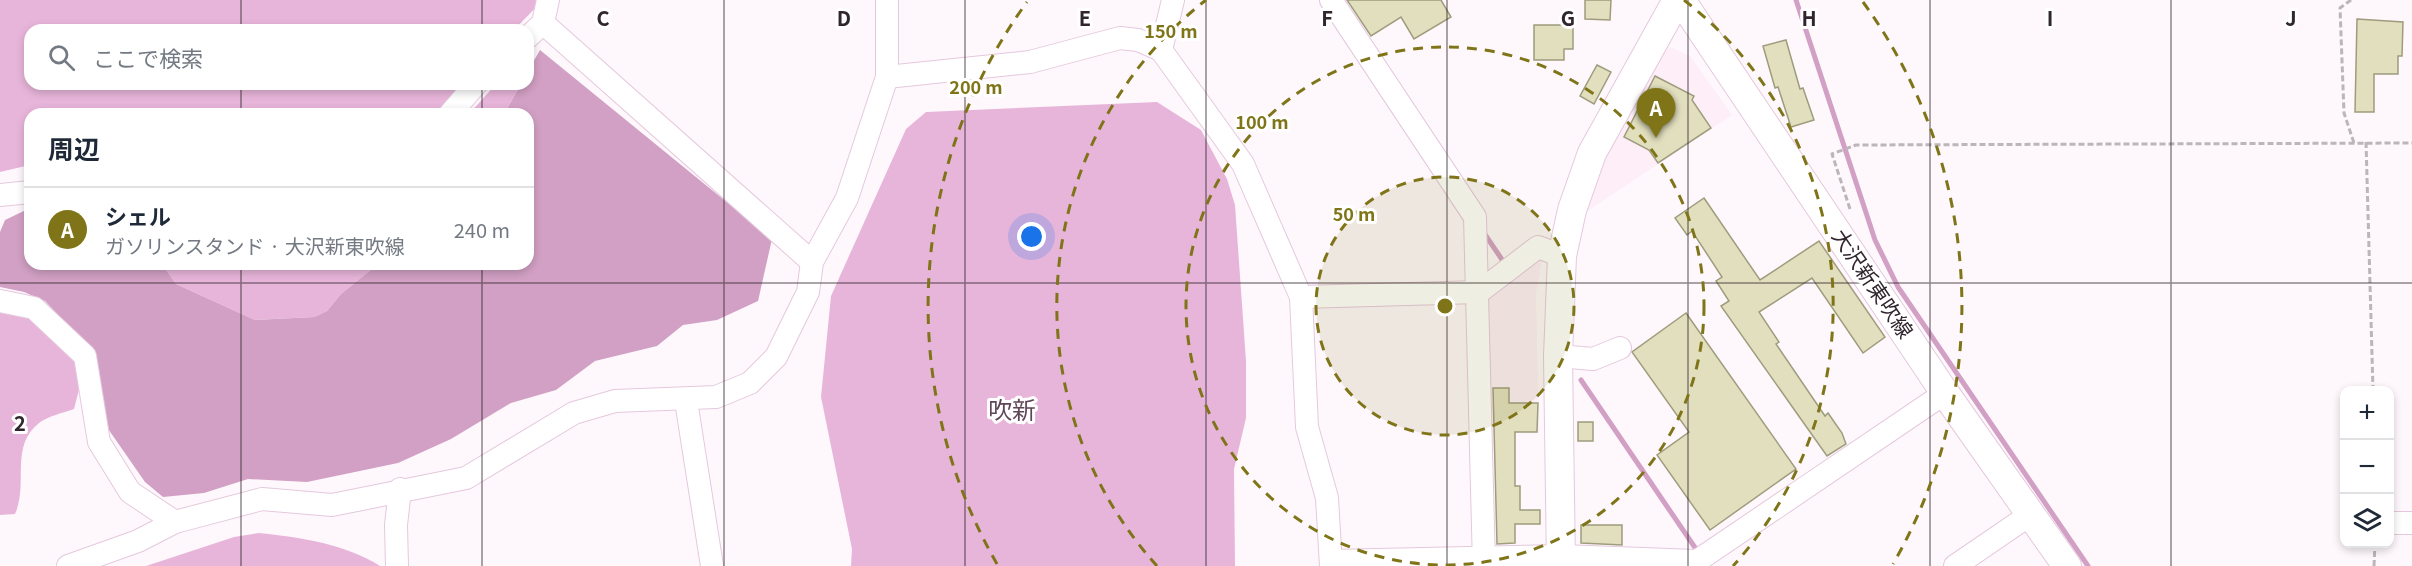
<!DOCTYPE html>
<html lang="ja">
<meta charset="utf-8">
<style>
:root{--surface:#fff;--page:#f6f6f7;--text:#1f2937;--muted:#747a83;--line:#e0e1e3;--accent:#7f7518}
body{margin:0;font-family:Georgia,"Noto Sans JP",serif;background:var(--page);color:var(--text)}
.controls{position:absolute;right:18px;bottom:18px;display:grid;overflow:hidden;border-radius:12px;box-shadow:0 3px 9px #0003}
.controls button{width:54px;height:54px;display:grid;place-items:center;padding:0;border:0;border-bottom:2px solid var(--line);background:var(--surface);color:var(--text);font:30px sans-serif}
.you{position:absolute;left:1032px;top:237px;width:21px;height:21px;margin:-15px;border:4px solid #fff;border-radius:50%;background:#1a73e8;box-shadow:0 0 0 9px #1a73e833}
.badge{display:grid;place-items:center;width:39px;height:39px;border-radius:50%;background:var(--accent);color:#fff;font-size:20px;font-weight:700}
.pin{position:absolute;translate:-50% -50px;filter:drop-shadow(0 2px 3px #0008)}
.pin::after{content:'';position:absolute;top:32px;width:21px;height:18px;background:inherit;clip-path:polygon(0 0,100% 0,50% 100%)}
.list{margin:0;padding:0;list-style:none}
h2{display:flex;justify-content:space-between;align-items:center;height:78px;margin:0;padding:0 24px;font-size:26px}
h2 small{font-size:20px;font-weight:400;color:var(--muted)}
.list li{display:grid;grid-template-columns:39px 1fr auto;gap:18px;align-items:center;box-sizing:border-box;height:84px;padding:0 24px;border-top:2px solid var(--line)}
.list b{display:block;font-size:22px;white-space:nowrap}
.list p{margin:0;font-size:20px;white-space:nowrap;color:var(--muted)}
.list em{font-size:20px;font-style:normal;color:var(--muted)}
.icon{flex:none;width:33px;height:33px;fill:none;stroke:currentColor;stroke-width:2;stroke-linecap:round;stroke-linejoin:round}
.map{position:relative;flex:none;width:2412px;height:566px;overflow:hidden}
.search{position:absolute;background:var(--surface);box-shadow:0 3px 9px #0003;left:24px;top:24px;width:510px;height:66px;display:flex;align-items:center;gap:15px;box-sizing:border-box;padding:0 21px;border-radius:18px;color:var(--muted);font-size:22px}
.panel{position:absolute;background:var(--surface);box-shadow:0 3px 9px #0003;left:24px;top:108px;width:510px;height:162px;border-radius:18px}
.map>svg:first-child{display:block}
</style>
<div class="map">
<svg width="2412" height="566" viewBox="0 0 2412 566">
<rect width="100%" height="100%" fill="#fef8fc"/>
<g fill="#fdeef8">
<path d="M1670,47L1690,56L1732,115L1586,212L1603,161L1660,55Z"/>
<path d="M1538,258L1542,261L1536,294L1539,433H1488L1487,295Z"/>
</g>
<g fill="#e8b5da">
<path d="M0,0H543L514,30H30V84H463L434,114H30V165L0,172Z"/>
<path d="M496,84H521L504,114H469Z"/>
<path d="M1157,102L1201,130L1227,179L1235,205L1246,361V418L1234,469L1235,566H851L852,549L821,397L831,296L906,129L926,112Z"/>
<path d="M162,264L284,268L300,264H378L341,294L327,311L314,317L255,320L176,284Z"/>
<path d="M0,310L24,313L58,334L79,369L81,382L74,409C63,413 48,416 39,423C9,447 29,483 15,514L0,515Z"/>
<path d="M259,533C299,537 346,544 380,566H146L234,537Z"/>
</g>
<path fill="#d2a0c4" d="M540,50L772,239L758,301L717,320L683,325L657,346L595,361L556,390L511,403L451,439L398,463L307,482L248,479L204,493L163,497L145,482L104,423L96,368L61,318L45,301L24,292L0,287V232L5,220L30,208V264H162L176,284L255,320L314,317L327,311L341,294L378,264H528V114H504L521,84H528V71Z"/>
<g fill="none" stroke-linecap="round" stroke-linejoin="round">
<g stroke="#d2a0c4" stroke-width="5">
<path d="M1796,0L1875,240L1898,287L2088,566"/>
<path d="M1484,233L1505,264"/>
<path d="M1581,380L1698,552"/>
</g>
</g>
<g fill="#e2dfbf" stroke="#9f9c7e" stroke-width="1.5">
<path d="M1347,0H1441L1451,17L1414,39L1401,17L1371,36Z"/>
<path d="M1585,0H1611L1610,20L1585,19Z"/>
<path d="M2357,19L2403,22L2402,56H2398V74H2374V112H2355Z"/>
<path d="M1534,25H1573V49H1564V60H1534Z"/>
<path d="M1786,40L1800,89L1803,88L1814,120L1791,127L1778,87L1775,88L1763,46Z"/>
<path d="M1597,65L1611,72L1594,104L1580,96Z"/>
<path d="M1655,76L1694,96L1692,100L1711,128L1658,163L1649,150L1624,137Z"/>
<path d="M1704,198L1760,280L1819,241L1885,337L1863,353L1812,278L1759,312L1779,342L1776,344L1825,416L1828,413L1842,433L1846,444L1827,456L1721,306L1729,301L1716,281L1722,277L1692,231L1687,235L1675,218Z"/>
<path d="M1686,313L1796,469L1710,530L1657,455L1689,432L1632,352Z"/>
<path d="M1493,388H1509V403H1538L1537,432H1515V486H1520V510H1540V524H1515V543L1497,544Z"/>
<rect x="1578" y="422" width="15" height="19"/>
<path d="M1581,525H1622V545L1581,543Z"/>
</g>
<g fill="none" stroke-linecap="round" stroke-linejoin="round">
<g stroke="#e5c8dd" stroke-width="24">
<g id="minor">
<path d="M1331,0L1475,217L1484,566"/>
<path d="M543,23L812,262"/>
<path d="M528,37L543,23L548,0"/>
<path d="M1161,50L1173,0"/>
<path d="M887,77L1030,62L1120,38L1138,40L1161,50L1243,164L1301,297L1307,427L1327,498L1331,566"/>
<path d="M450,114L476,84"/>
<path d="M0,195L30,192"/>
<path d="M1301,297L1479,292L1538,247L1562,256"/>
<path d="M0,301L34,308L85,356L99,442L130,492L175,522L262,499L332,505L466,478L574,413L615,401L716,397L750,383L776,357L808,292L812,262L847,198L887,77V0"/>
<path d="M1558,356L1593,359L1620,348"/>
<path d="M686,401L712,566"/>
<path d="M2390,523H2412"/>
<path d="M1331,561L1561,556L1697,561L1945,393"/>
<path d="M68,566L138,541L175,522"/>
<path d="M397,566L396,525L400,489"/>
<path d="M1955,566L2031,514"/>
</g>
</g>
<g stroke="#e5c8dd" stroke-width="30">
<g id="major">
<path d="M1681,0L1945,393L2067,566"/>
<path d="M1561,566L1558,356L1562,256L1572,210L1592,153L1677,0"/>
</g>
</g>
<g stroke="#bcb5ba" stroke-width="3" stroke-dasharray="6 3" stroke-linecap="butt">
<path d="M2351,0L2340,8L2344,113L2354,143"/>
<path d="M2366,142L2373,390"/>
<path d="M1850,209L1832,154L1856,145L2412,143"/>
<path d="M2374,566L2375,544"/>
</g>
<use href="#minor" stroke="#fff" stroke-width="22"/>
<use href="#major" stroke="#fff" stroke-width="28"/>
</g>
<path fill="none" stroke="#31262e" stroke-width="1.5" stroke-opacity="0.55" d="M241,0V30M482,0V30M724,0V566M965,0V566M1206,0V566M1447,0V566M1688,0V566M1930,0V566M2171,0V566M241,84V114M482,84V114M241,264V566M482,264V566M0,283H2412"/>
<circle cx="1445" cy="306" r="129" fill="#7f7518" fill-opacity=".12"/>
<g fill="none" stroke="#7f7518" stroke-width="3" stroke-dasharray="10 8">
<circle cx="1445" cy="306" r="129"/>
<circle cx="1445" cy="306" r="259"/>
<path d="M1157 566A388 388 0 0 1 1206 0M1684 0A388 388 0 0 1 1733 566"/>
<path d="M997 564A517 517 0 0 1 1027 2M1863 2A517 517 0 0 1 1893 564"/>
</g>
<g text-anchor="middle" stroke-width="6" stroke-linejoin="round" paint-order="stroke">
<g font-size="21" fill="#31262e" stroke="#fff">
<text transform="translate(1872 284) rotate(56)" y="7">大沢新東吹線</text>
</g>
<g font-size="24" fill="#5e4657" stroke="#fff">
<text x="1012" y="419">吹新</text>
</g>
</g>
<g font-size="20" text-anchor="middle" font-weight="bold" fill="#31262e" stroke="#fff" stroke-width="6" stroke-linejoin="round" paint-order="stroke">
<text x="603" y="26">C</text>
<text x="844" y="26">D</text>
<text x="1085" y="26">E</text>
<text x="1327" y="26">F</text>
<text x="1568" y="26">G</text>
<text x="1809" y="26">H</text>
<text x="2050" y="26">I</text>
<text x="2291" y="26">J</text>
<text x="20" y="431">2</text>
</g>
<circle cx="1445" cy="306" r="9" fill="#7f7518" stroke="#fff" stroke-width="3"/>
<g font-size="18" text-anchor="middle" font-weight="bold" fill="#7f7518" stroke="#fff" stroke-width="6" stroke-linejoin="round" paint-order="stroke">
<text x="1171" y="38">150 m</text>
<text x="976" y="94">200 m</text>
<text x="1262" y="129">100 m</text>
<text x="1354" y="221">50 m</text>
</g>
</svg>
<div class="controls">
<button>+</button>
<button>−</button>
<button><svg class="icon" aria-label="layers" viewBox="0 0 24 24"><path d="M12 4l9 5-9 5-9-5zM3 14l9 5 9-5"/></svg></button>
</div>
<div class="you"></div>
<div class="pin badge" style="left:1656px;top:138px">A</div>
<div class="search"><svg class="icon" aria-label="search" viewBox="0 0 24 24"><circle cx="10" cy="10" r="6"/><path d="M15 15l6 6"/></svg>ここで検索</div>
<section class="panel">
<h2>周辺<small></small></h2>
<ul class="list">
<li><span class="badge">A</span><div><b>シェル</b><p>ガソリンスタンド · 大沢新東吹線</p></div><em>240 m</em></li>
</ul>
</section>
</div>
